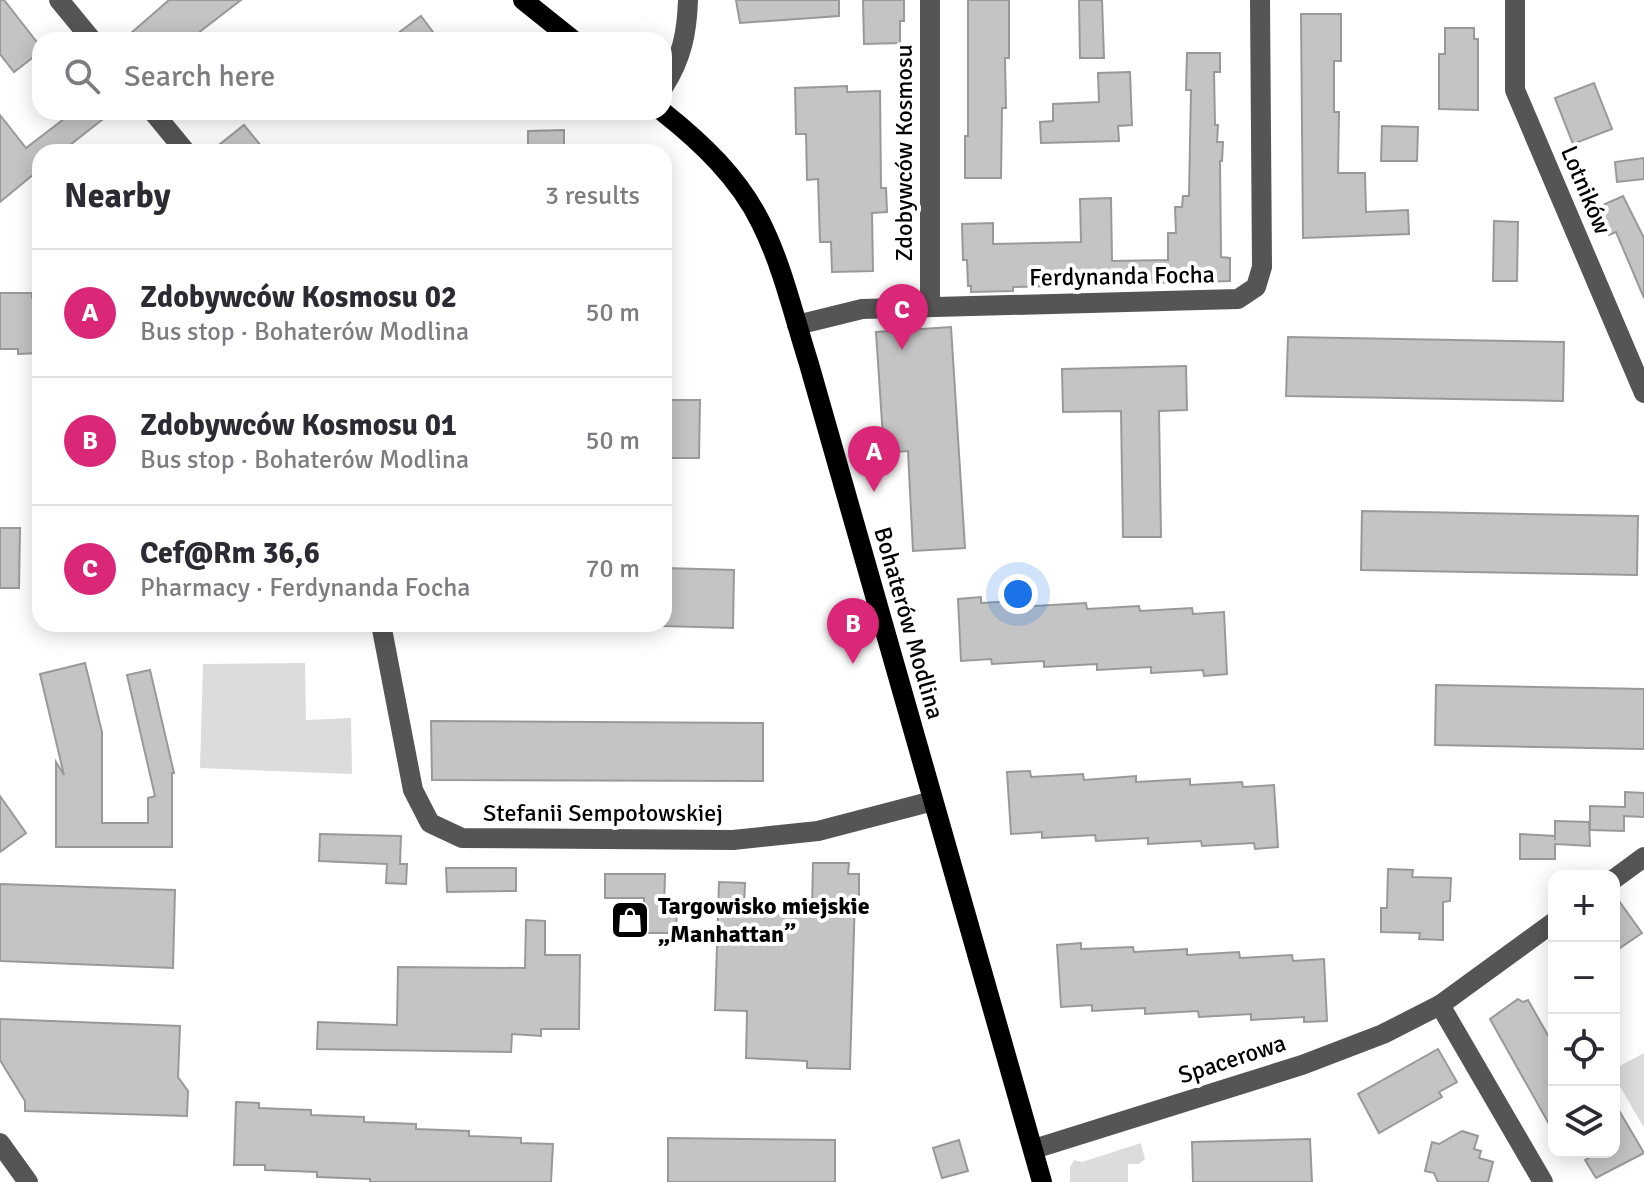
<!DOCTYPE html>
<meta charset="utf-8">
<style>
:root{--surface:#fff;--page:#f2f2f3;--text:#2b2b33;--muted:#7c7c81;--line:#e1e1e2;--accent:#db2777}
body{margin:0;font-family:Signika,sans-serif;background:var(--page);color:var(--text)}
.controls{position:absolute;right:24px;bottom:24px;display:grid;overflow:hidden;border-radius:16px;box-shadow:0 4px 20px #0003}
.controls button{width:72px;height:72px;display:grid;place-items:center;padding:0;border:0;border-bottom:2px solid var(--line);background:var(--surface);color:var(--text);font:40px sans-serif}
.you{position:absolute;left:1018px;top:594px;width:28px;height:28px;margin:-20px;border:6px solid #fff;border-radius:50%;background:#1a73e8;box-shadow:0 0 0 12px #1a73e833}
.badge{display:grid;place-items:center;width:52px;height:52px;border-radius:50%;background:var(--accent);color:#fff;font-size:26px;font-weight:700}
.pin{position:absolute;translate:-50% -66px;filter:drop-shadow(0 2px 4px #0008)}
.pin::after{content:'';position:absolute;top:42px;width:28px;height:24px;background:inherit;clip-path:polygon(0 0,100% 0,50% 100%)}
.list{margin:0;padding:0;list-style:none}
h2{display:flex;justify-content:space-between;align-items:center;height:104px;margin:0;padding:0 32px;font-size:34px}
h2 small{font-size:26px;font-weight:400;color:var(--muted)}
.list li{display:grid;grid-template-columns:52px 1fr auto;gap:24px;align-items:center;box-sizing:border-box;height:128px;padding:0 32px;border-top:2px solid var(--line)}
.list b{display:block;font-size:30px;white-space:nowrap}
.list p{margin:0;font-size:26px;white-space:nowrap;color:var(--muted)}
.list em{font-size:26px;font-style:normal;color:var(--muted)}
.icon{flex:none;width:44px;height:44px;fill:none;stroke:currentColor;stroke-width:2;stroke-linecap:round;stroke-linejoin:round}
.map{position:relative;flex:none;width:1644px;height:1182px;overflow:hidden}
.search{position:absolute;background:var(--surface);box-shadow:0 4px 20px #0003;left:32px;top:32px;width:640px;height:88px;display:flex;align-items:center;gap:20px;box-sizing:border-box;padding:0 28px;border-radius:24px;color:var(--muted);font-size:30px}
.panel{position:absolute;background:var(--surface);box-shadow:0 4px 20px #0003;left:32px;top:144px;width:640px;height:488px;border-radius:24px}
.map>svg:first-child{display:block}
</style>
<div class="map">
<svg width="1644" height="1182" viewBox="0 0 1644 1182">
<rect width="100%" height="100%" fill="#fff"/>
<g fill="#dcdcdc">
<path d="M305,663L306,720L351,718L352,774L200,768L203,664Z"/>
<path d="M1644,1053V1128L1614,1076V1069Z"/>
<path d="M1141,1143L1145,1159L1139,1164H1128V1182H1070V1167L1074,1160L1082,1162Z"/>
</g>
<g fill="#c4c4c4" stroke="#999" stroke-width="2">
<path d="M0,0H4L40,46V52L14,72L0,54Z"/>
<path d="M169,0H241L189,40H123Z"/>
<path d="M736,0H839V16L740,23Z"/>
<path d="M863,0H904V21H900V43L864,44Z"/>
<path d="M968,0H1009V58H1005L1006,108H1002L1001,178H965V136H968Z"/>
<path d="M1079,0H1102L1104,58H1080Z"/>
<path d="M1301,14H1341V61H1334V112H1339L1338,173H1365L1366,212L1408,210L1409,234L1303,238Z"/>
<path d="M421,16L439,40H389Z"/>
<path d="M1445,28H1474V39H1478V110L1439,109V54H1445Z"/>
<path d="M1187,53H1220V72H1214L1215,125H1218L1217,142H1223L1222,161H1220L1221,257L1230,258V281L1013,287V291L971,292V286H968L967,260H963L962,224L993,223V244L1081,242L1080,199L1111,198L1112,261L1168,260V233H1176L1175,207H1182L1183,196H1189L1191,90H1186Z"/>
<path d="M1130,72L1132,125L1118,126L1119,141L1041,143L1040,122L1053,121V104L1099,102L1098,73Z"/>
<path d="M1594,83L1612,129L1573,144L1555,98Z"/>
<path d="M847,86V92L880,91L881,188H886L887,212L872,213L873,271L832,272L831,242H820L818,179L807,180L806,134H796L795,88Z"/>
<path d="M73,112H112L61,152H40V169L0,202V115L26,148Z"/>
<path d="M244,125L266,152H210Z"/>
<path d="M1382,126L1418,127L1417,161H1381Z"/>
<path d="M564,130V152H528V131Z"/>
<path d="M1644,158V179L1617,182L1615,162Z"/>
<path d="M1623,196L1644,238V298L1616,232L1609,235L1596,208Z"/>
<path d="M1494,221L1518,222L1517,281H1493Z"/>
<path d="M0,293H32V298H40V353L18,354V349H0Z"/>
<path d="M951,327L965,548L913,551L908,451L884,453L876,332Z"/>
<path d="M1288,337L1564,342L1563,401L1286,396Z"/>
<path d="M1186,366L1187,410L1159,411L1161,537H1123L1121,411L1063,412L1062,369Z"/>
<path d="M664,400H700L699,458H664Z"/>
<path d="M1362,511L1638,516L1637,575L1361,570Z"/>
<path d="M0,528H20L19,588H0Z"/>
<path d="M664,568L734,570L733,628L664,626Z"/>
<path d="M981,597V603L1033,600L1034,606L1086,603L1087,609L1139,606L1140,611L1192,608L1193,614L1224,612L1227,674L1204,676L1203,670L1151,673V667L1097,670V664L1044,667V661L992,664L991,659L961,661L958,599Z"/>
<path d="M85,663L102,732V823H148V798L155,796L127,675L150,670L174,773H172V847H56V762L64,775L40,674Z"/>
<path d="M1436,685L1644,689V749L1435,745Z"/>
<path d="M431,721L763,723V781L432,780Z"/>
<path d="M1030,771L1031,777L1083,774L1084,780L1136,776V782L1190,779V785L1242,782L1243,787L1274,785L1278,847L1255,849L1254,843L1202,846L1201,841L1148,844V838L1096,841L1095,835L1042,838V832L1011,834L1007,772Z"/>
<path d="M1625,792L1644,793V817L1624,816V831L1590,830V806L1625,807Z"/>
<path d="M0,796L26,833L0,852Z"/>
<path d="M1555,821L1589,822L1590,846L1555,844V859H1520V834L1555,836V840Z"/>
<path d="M320,834L401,836L400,864H407L406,884L386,883L387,864L319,861Z"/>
<path d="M813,863H849L848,874H859V895H855L850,1069L807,1068V1061L746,1058L747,1011L715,1010L719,882L745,883L744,908L812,911Z"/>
<path d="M446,868H516V891L447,892Z"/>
<path d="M1388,869L1413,870L1412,877L1451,878L1450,901L1443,902V940L1419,939L1420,933L1381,932V908H1387Z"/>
<path d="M605,874H665L664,909H677L676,933H644V898H605Z"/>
<path d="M0,884L175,890L173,968L0,961Z"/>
<path d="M1614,894L1642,933L1614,952Z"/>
<path d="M526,920L545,921V955H580L579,1029H541V1036L512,1034L511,1052L317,1049L318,1022L397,1025L398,967L525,968Z"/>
<path d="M1081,943V949L1133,947L1134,952L1187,949V955L1239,952L1240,958L1292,955L1293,961L1324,959L1327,1021L1304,1022V1017L1251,1020V1014L1199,1017L1198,1011L1145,1014V1008L1092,1011V1005L1061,1007L1057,945Z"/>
<path d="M1518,999L1523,1002L1528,1000L1554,1046V1133L1490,1019Z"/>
<path d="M0,1019L180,1026L178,1077L188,1091L187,1116L25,1111V1101L0,1060Z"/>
<path d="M1438,1049L1457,1082L1439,1092L1442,1097L1379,1133L1358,1094Z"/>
<path d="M236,1102L259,1103V1108L311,1110V1115L364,1117V1122L416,1124V1129L469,1131V1136L521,1138V1143L553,1144L551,1182H370V1179L317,1177V1172L265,1170V1165H234Z"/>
<path d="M1614,1102L1644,1153L1596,1178L1585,1160L1589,1158L1586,1152H1614Z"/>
<path d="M1462,1131L1478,1136L1474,1149L1481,1151L1479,1158L1493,1162L1488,1182H1438L1434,1173L1425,1171L1432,1142L1439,1144Z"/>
<path d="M668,1138L835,1140V1182H668Z"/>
<path d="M1310,1139L1312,1182H1193L1192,1142Z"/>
<path d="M959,1140L968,1171L942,1178L933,1148Z"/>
</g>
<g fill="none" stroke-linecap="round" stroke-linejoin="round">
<g stroke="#555" stroke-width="20">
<path d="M59,0L92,40"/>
<path d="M930,0V307"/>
<path d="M1515,0V90L1644,393"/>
<path d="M664,86C682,58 687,32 688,0"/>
<path d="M153,112L186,152"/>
<path d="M797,325L862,309L1238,299L1256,287L1262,267L1260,0"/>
<path d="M381,624L413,790L430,823L462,838L733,840L818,831L933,801"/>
<path d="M1614,879L1644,857"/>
<path d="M1440,1005L1543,1182"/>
<path d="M0,1143L28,1182"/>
<path d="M1034,1149L1302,1065L1383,1034L1440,1005L1554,922"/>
</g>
<g stroke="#000" stroke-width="20">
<path d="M523,0L573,40"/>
<path d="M663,112C702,143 739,178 761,223C783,267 794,317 809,364L1042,1182"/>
</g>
</g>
<defs>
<g id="shop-square" transform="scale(2)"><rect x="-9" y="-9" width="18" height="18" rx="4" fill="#000" stroke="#fff"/><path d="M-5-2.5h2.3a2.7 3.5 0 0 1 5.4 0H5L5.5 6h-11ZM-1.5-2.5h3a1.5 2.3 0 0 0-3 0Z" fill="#fff"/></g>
</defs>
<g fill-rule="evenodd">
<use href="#shop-square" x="630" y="920"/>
</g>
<g text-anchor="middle" stroke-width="8" stroke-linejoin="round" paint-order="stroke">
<g font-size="24" fill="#000" stroke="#fff">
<text transform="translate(904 153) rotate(-90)" y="8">Zdobywców Kosmosu</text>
<text transform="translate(1586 190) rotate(67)" y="8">Lotników</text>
<text transform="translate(1122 276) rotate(-1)" y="8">Ferdynanda Focha</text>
<text transform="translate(909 623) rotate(74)" y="8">Bohaterów Modlina</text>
<text x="603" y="821">Stefanii Sempołowskiej</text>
<text transform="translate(1232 1059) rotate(-18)" y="8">Spacerowa</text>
</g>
<g font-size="24" font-weight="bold" fill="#000" stroke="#fff" text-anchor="start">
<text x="658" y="914">Targowisko miejskie<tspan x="658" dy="28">„Manhattan”</tspan></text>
</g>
</g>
</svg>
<div class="controls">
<button>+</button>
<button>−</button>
<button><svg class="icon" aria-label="locate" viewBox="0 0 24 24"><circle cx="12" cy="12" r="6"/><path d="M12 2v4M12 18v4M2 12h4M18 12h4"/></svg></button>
<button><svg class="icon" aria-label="layers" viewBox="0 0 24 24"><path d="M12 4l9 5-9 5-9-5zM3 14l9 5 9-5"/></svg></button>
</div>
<div class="you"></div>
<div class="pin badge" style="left:874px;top:492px">A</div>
<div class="pin badge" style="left:853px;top:664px">B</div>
<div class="pin badge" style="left:902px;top:350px">C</div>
<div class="search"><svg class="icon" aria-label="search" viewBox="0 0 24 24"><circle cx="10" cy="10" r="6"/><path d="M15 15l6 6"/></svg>Search here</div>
<section class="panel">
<h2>Nearby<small>3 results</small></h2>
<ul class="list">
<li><span class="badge">A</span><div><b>Zdobywców Kosmosu 02</b><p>Bus stop · Bohaterów Modlina</p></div><em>50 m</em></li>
<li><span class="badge">B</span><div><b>Zdobywców Kosmosu 01</b><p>Bus stop · Bohaterów Modlina</p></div><em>50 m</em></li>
<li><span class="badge">C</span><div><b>Cef@Rm 36,6</b><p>Pharmacy · Ferdynanda Focha</p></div><em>70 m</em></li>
</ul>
</section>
</div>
